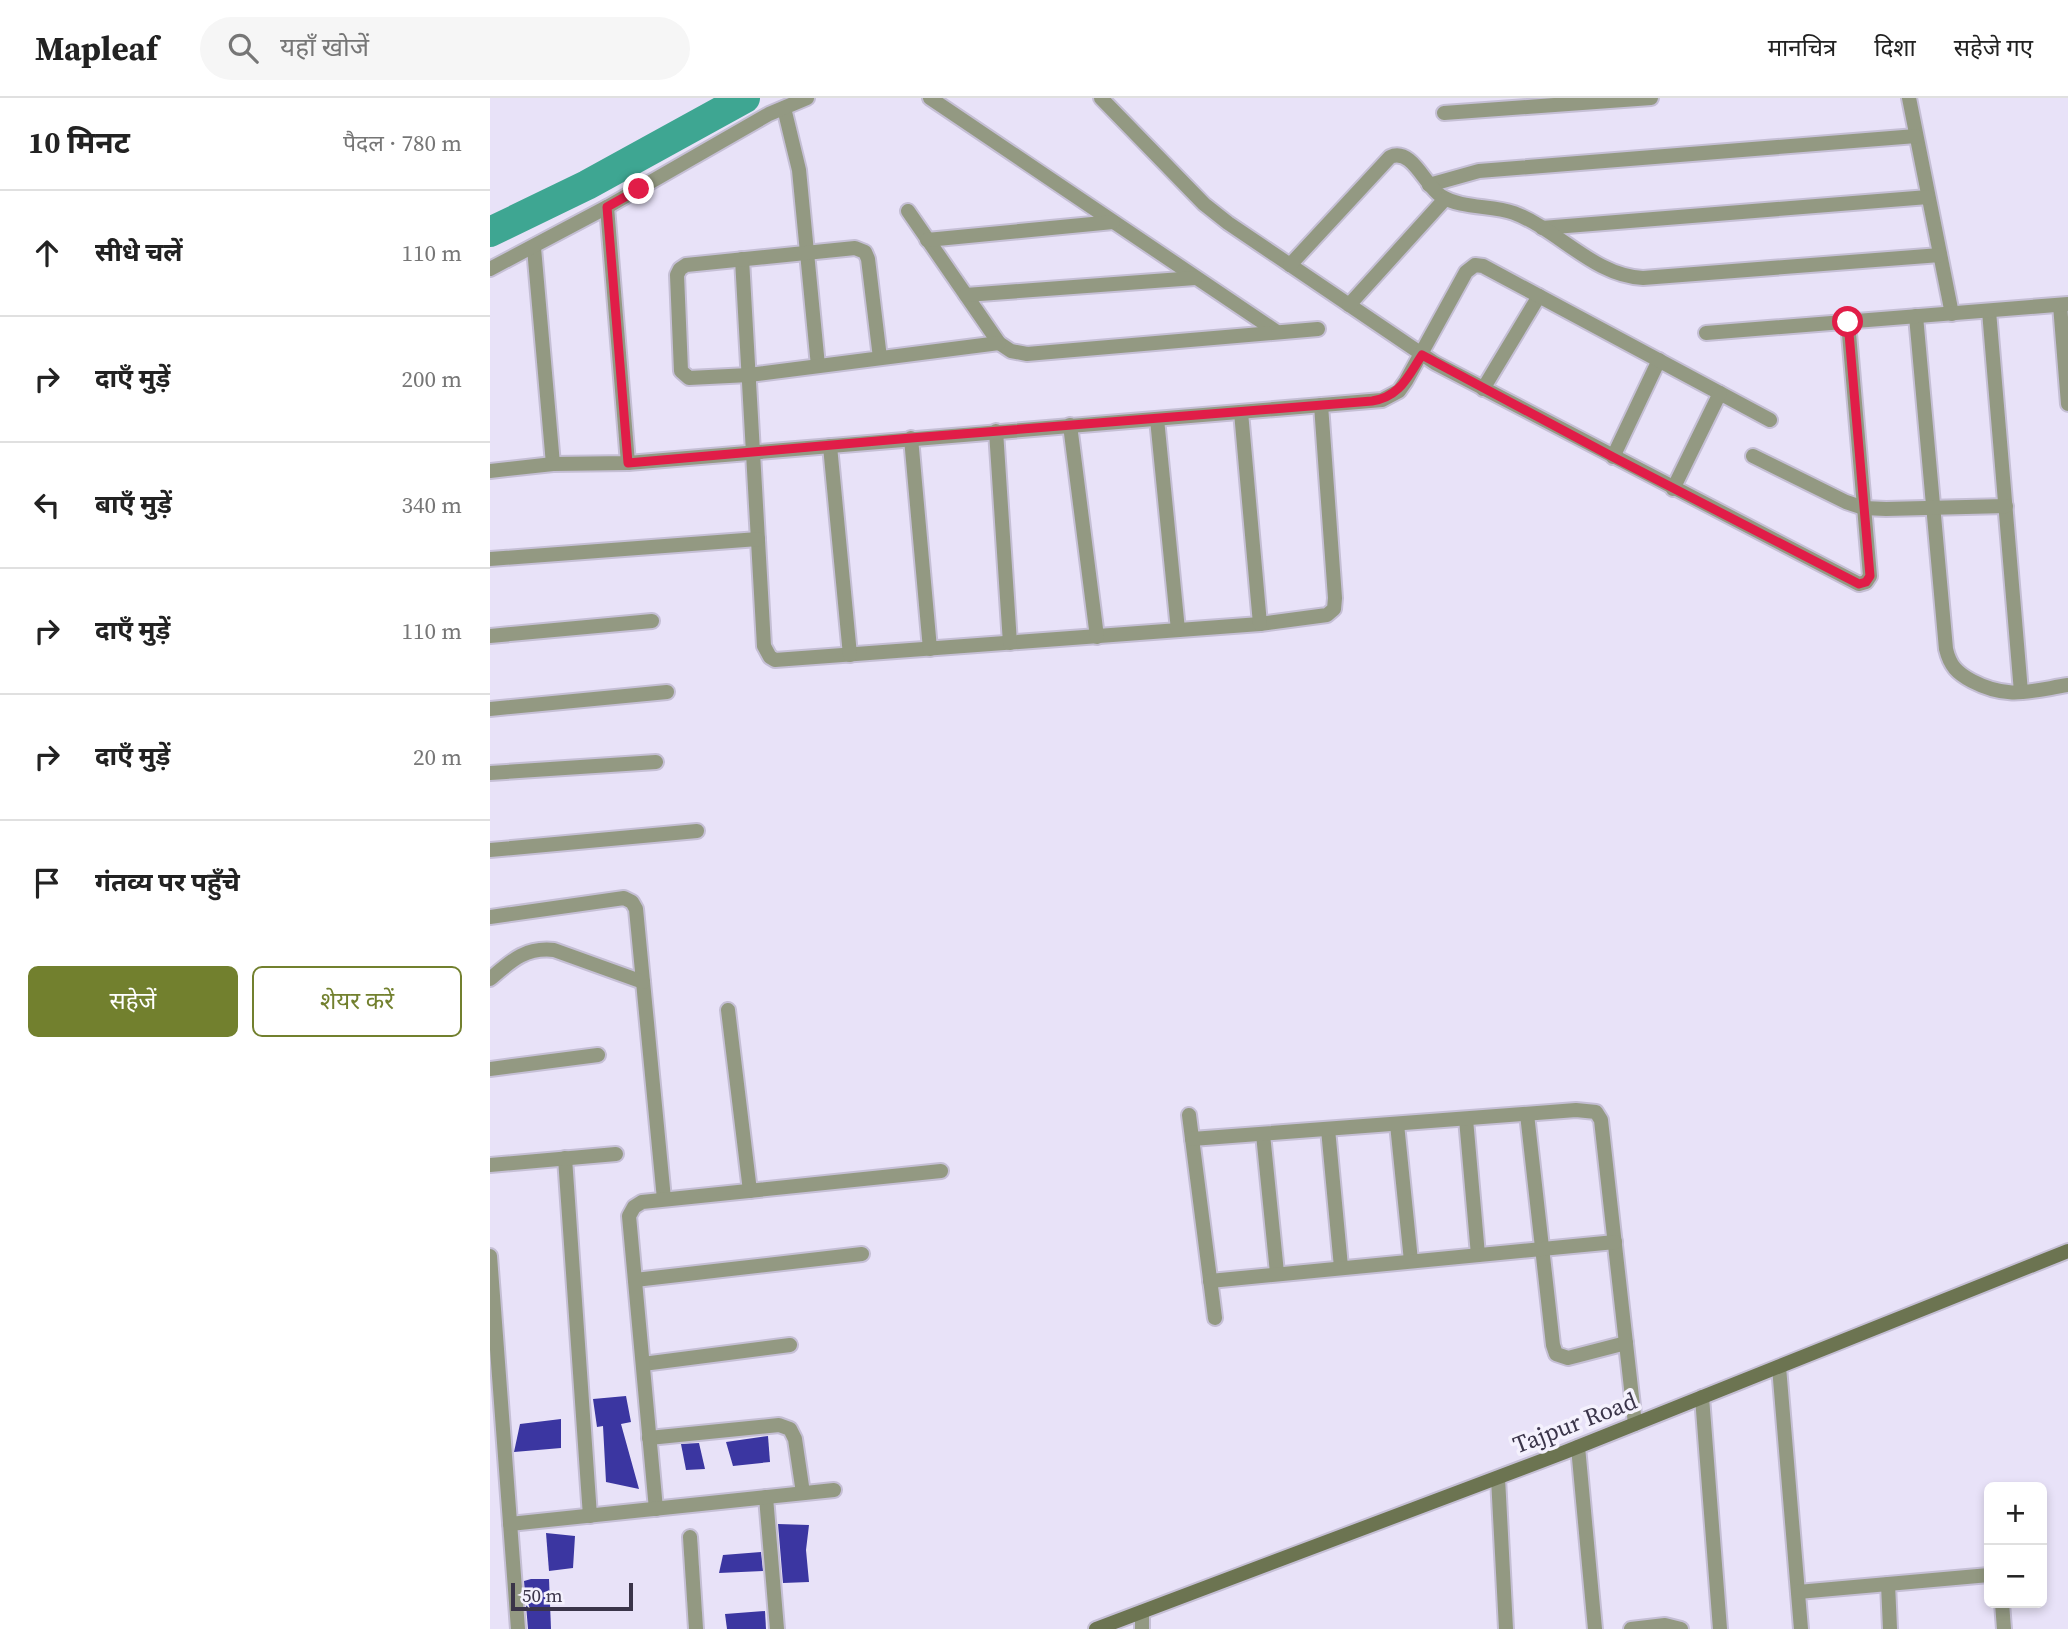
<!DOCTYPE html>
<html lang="hi">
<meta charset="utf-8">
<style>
:root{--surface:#fff;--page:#f6f6f6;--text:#222;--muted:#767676;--line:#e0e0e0;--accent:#72802e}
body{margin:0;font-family:"Source Serif 4","Noto Sans Devanagari",serif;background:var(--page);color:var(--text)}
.controls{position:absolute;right:21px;bottom:21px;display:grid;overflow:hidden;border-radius:10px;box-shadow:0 4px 10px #0003}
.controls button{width:63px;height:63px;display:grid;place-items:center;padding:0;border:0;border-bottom:2px solid var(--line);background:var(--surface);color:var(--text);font:35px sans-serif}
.scale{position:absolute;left:21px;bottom:18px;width:122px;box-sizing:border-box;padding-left:7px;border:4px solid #3a3449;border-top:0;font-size:19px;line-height:24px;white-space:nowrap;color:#3a3449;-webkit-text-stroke:5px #f4f1fd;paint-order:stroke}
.stop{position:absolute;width:21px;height:21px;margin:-16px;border:5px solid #e11d48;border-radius:50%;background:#fff}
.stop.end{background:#e11d48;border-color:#fff;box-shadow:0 2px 7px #0008}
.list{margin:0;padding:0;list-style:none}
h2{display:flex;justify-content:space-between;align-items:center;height:91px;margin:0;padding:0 28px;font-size:30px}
h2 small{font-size:23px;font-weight:400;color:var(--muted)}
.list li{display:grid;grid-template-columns:46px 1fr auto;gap:21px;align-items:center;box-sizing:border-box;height:126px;padding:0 28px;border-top:2px solid var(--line)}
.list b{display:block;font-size:26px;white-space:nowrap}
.list em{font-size:23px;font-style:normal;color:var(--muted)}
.actions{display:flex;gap:14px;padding:21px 28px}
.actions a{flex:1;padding:16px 0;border:2px solid var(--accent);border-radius:10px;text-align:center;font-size:24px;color:var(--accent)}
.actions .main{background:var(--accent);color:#fff}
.icon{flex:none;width:38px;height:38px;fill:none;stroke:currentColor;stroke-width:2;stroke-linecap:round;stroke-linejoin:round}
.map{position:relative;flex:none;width:1578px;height:1531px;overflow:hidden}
header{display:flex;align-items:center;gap:42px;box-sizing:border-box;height:98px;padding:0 35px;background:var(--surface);border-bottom:2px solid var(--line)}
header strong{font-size:33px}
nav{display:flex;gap:38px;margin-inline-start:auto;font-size:24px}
.search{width:490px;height:63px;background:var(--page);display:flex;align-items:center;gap:18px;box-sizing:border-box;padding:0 24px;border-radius:38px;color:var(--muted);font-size:26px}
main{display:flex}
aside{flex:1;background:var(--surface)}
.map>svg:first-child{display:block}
</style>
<header>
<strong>Mapleaf</strong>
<div class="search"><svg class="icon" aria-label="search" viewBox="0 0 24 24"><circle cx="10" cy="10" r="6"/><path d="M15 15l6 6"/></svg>यहाँ खोजें</div>
<nav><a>मानचित्र</a><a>दिशा</a><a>सहेजे गए</a></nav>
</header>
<main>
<aside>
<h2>10 मिनट<small>पैदल · 780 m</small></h2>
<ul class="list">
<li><svg class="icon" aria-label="ahead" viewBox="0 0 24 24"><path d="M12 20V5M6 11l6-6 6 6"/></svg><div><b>सीधे चलें</b></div><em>110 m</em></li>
<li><svg class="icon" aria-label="right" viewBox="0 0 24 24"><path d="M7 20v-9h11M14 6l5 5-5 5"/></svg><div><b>दाएँ मुड़ें</b></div><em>200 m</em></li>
<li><svg class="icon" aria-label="left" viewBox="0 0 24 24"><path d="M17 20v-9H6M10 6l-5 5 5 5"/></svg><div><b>बाएँ मुड़ें</b></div><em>340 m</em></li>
<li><svg class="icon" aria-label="right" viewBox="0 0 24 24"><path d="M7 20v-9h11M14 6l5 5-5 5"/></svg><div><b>दाएँ मुड़ें</b></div><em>110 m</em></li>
<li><svg class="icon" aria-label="right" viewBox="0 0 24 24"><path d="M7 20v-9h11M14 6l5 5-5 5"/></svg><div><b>दाएँ मुड़ें</b></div><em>20 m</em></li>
<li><svg class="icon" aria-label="arrive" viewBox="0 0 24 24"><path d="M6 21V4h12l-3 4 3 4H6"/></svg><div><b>गंतव्य पर पहुँचे</b></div></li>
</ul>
<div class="actions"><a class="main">सहेजें</a><a>शेयर करें</a></div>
</aside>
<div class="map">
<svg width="1578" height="1531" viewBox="0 0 1578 1531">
<rect width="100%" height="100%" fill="#e8e2f8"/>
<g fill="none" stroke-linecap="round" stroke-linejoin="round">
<path stroke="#3ea692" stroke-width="30" d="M0,134L97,87L255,0"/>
</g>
<g fill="#3b36a1">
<path d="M136,1298L141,1324L131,1326L149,1391L116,1384L113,1328L107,1329L103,1301Z"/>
<path d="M71,1321V1350L24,1354L30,1326Z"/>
<path d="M278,1338L280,1364L243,1368L236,1344Z"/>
<path d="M209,1345L215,1371L196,1372L191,1346Z"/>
<path d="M288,1426L319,1427L316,1452L319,1484L293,1485Z"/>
<path d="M56,1435L85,1438L83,1470L59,1473Z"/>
<path d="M271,1454L273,1473L229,1475L233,1457Z"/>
<path d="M41,1481H59L61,1531H38L34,1483Z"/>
<path d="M275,1513L276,1531H237L235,1516Z"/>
</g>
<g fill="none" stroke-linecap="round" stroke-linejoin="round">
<g stroke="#c5bfd5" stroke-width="18">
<g id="street">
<path d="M440,0L787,234"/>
<path d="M611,0L714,106L738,125L945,265L1369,486L1376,484L1380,478L1358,224"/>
<path d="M1419,0L1462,216"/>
<path d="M294,10L309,72L328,268"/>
<path d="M954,15L1161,0"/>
<path d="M939,87L989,73L1426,38"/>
<path d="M117,109L138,365"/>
<path d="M418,113L509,245L521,253L537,256L828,231"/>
<path d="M1052,130L1438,99"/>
<path d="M437,142L623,124"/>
<path d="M44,150L63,366"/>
<path d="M252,161L274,548L280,559L285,562L770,526L837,517L844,511L845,500L831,307"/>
<path d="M800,167L900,59C922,49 935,88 951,98C972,111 1001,107 1024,115C1069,132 1104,178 1153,180L1450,157"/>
<path d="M0,171L117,109L279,16L317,0"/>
<path d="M476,197L705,180"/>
<path d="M859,207L955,101"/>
<path d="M1570,207L1578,306"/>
<path d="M1499,213L1531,594"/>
<path d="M1426,218L1456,551C1460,568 1467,575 1482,583C1518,602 1540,593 1578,587"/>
<path d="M1216,235L1578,206"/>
<path d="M390,260L378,161L375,154L365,150L196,167L190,171L187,177L191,273L199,280L259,277L509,245"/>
<path d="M993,291L1049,198"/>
<path d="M751,314L770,526"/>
<path d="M667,321L688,532"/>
<path d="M580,327L607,539"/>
<path d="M506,333L520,545"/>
<path d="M421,340L440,551"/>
<path d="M340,348L360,557"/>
<path d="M1263,358L1356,404L1374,410L1396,411L1516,408"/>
<path d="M1123,359L1169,262"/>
<path d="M0,373L63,366L138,365L892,302L909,293L916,283L976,174L985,167L993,168L1280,322"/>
<path d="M1183,391L1230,295"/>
<path d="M0,461L268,441"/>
<path d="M0,538L162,523"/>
<path d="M0,611L177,594"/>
<path d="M0,675L166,664"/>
<path d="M0,752L207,733"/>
<path d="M0,819L134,800L142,804L146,811L174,1101"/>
<path d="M0,881C21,863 35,849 64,852L153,884"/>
<path d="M238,912L260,1093"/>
<path d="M0,971L108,957"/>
<path d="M1037,1016L1063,1247L1066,1256L1078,1260L1136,1245"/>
<path d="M699,1017L725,1220"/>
<path d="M976,1021L988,1157"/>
<path d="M907,1026L921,1163"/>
<path d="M838,1031L851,1169"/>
<path d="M773,1036L787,1175"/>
<path d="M702,1041L1086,1012L1106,1014L1111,1022L1145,1326"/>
<path d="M75,1060L100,1418"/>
<path d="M0,1067L126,1056"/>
<path d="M0,1158L28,1531"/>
<path d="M145,1182L372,1156"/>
<path d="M720,1183L1125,1144"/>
<path d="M153,1266L300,1247"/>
<path d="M1289,1269L1311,1531"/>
<path d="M1212,1299L1230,1531"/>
<path d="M159,1340L289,1327L300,1331L305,1341L313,1395"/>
<path d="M1088,1349L1105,1531"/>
<path d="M1008,1380L1016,1531"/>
<path d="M276,1399L287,1531"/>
<path d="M166,1411L139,1118L144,1109L152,1104L451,1073"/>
<path d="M20,1426L344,1392"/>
<path d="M200,1439L206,1531"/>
<path d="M1398,1486L1400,1531"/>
<path d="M1308,1494L1499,1477"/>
<path d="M1512,1505L1514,1531"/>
<path d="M652,1514V1531"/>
<path d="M1141,1531L1175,1527L1191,1531"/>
</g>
</g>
<g stroke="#c5bfd5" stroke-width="18">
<path id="secondary" d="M606,1531L1075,1354L1578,1153"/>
</g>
<use href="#street" stroke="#939982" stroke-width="14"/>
<use href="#secondary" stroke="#6c7451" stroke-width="14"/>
</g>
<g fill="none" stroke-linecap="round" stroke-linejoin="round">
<path stroke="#e11d48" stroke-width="9" d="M149,91L117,109L138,365L421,340L882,303C910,299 918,278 932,257L1123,359L1369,486L1376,484L1380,478L1358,224"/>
</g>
<g text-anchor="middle" stroke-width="7" stroke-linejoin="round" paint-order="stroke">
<g font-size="24" fill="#3a3449" stroke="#f4f1fd">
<text transform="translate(1085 1325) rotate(-21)" y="8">Tajpur Road</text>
</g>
</g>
</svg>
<div class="controls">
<button>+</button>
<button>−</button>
</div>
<div class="scale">50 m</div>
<div class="stop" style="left:1358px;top:224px"></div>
<div class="stop end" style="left:149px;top:91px"></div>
</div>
</main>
